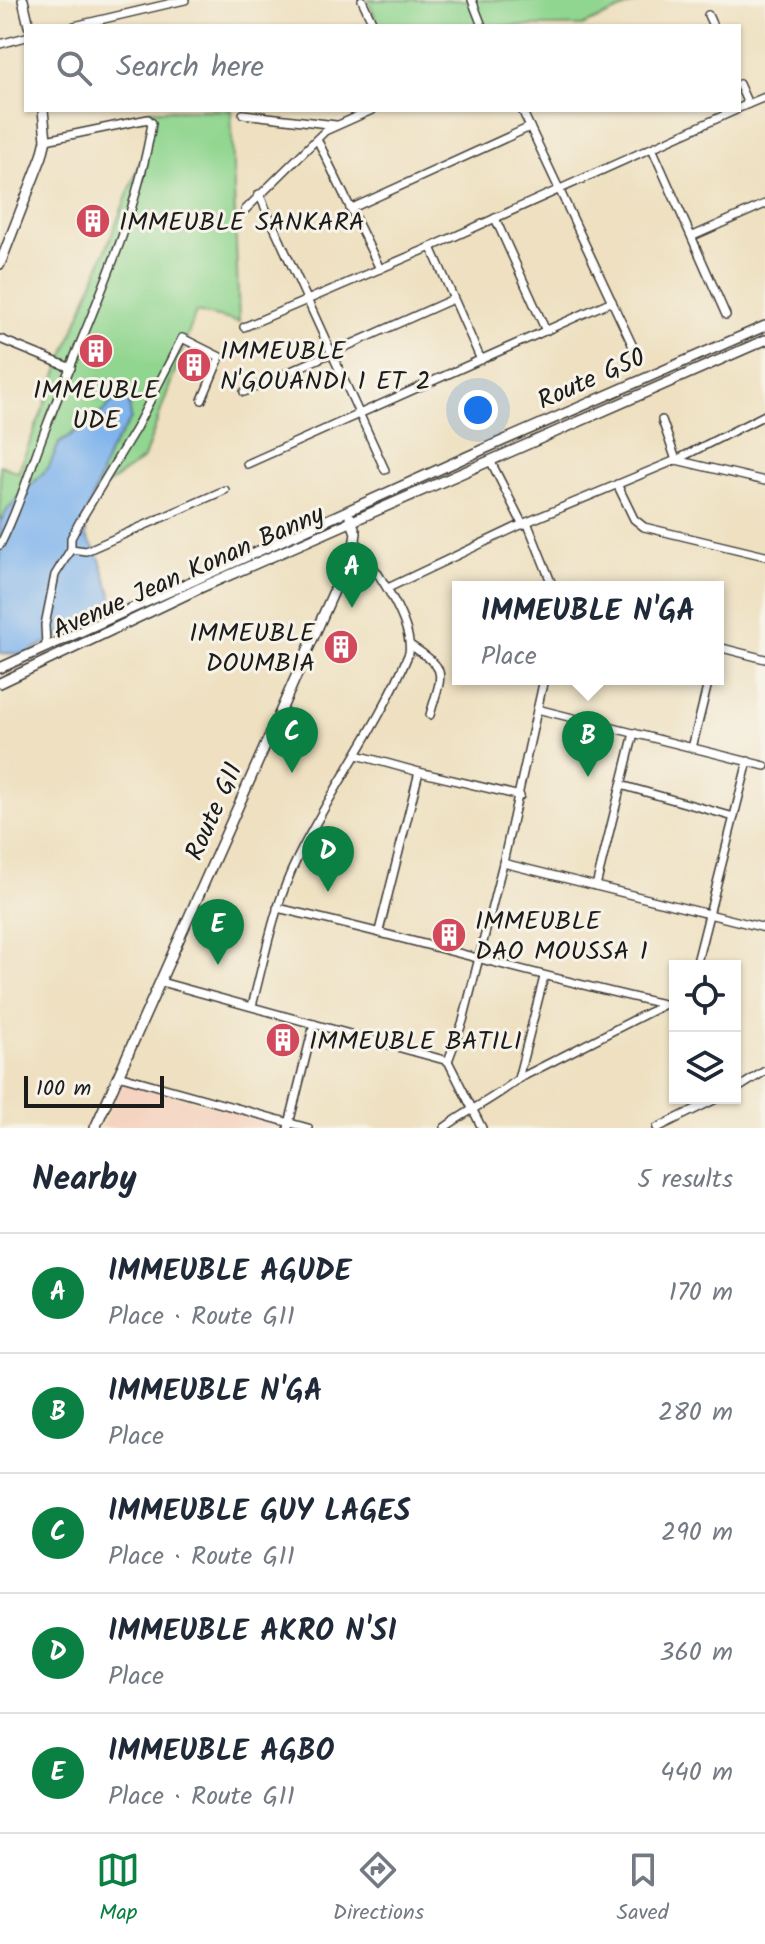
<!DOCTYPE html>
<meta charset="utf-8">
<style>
:root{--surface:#fff;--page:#f6f6f7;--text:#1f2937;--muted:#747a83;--line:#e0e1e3;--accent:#0b8043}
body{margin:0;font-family:Kalam,sans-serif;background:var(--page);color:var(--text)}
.controls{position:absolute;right:24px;bottom:24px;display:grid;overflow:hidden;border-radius:0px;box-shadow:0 2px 6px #0004}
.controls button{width:72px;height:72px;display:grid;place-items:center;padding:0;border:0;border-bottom:2px solid var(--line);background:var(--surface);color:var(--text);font:40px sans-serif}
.scale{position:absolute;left:24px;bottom:20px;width:140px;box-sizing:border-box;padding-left:8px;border:4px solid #1c1c1c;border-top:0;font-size:22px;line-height:28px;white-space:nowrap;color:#1c1c1c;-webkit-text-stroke:6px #f7f3e8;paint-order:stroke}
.you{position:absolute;left:478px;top:410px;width:28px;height:28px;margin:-20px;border:6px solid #fff;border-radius:50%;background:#1a73e8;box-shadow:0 0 0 12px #1a73e833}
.badge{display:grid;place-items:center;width:52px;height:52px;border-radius:50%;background:var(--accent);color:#fff;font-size:26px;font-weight:700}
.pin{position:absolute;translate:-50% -66px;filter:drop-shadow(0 2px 4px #0008)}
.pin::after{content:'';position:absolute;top:42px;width:28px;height:24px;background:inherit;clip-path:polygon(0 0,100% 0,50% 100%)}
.popup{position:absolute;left:452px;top:581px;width:272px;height:104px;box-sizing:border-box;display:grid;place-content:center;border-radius:0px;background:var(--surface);filter:drop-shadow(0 2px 6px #0005);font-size:26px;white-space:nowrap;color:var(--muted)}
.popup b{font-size:30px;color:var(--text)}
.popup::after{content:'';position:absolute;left:50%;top:100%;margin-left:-16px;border:16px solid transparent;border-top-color:var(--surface)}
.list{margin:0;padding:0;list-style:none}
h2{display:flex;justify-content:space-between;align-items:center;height:104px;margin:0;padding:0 32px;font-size:34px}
h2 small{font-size:26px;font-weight:400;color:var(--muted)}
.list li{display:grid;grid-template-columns:52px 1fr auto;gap:24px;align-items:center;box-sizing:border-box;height:120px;padding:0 32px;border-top:2px solid var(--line)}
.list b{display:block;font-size:30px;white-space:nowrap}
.list p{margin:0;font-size:26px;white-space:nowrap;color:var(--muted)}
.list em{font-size:26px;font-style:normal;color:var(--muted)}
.icon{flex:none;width:44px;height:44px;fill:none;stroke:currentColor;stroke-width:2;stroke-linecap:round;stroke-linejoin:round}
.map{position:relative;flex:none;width:765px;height:1128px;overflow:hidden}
.search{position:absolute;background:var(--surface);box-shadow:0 2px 6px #0004;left:24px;right:24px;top:24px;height:88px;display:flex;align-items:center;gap:20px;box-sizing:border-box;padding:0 28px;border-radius:0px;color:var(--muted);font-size:30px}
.sheet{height:704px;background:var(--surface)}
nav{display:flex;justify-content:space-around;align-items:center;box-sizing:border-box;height:112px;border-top:2px solid var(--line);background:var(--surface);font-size:22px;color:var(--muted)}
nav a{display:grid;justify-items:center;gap:4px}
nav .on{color:var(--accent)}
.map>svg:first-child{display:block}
</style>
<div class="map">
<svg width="765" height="1128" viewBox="0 0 765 1128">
<rect width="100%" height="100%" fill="#f7f3e8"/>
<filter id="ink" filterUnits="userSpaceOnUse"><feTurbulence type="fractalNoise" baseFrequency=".0125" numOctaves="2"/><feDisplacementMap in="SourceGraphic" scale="16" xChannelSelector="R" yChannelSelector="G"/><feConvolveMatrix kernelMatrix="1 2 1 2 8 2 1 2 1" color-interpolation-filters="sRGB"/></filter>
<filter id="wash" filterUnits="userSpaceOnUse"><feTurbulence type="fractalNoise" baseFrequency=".006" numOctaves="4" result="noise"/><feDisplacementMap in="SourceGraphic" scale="32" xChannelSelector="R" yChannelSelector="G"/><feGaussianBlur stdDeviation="1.8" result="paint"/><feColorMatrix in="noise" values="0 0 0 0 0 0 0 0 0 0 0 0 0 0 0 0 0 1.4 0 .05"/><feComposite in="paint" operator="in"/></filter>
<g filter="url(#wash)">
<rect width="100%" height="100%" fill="#eee0c0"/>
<path fill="#f4d3c0" d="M124,1081L279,1125V1128H102Z"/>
<g fill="#91d690" stroke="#567956" stroke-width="2">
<path d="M368,0H643L582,26H379Z"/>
<path d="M150,110H231L239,322L196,312L144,458L92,496L109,452L131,419L127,392L117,396L105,410L59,443L49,467L8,509L0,522V465L18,472L155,125Z"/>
</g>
<path fill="#80b4ed" stroke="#4e6884" stroke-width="2" d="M128,392L131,419L109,452L85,519L86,537L98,554L113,599L98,616L25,654L0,653V522L8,509L49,467L59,444L105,410L117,396Z"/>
</g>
<g filter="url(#ink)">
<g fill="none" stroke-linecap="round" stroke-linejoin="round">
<g stroke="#3c3935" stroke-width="10">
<g id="minor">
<path d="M362,0L374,26"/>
<path d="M472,0L482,26"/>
<path d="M708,15L713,26"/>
<path d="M74,26L185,0"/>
<path d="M0,44L26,37"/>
<path d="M739,84L748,104"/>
<path d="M739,108L765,97"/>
<path d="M522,110L637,355"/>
<path d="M243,114L336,125"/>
<path d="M317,139L380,269"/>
<path d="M652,148L726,315"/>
<path d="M259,194L385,470"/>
<path d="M350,209L530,127"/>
<path d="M245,210L325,131L372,110"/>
<path d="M495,218L546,331"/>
<path d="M693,236L765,204"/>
<path d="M431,247L481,360"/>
<path d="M244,327L431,247L736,110"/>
<path d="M0,339L71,368"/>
<path d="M244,392L453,299"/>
<path d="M202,400L220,357L182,338L136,428L80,521L71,538V549L86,551L225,490"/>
<path d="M662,420L676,460L765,481"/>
<path d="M491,462L523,525"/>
<path d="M247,464L612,301"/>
<path d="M617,484L634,519L644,527L765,556"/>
<path d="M527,522L553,587"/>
<path d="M0,545C20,507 31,465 47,425C85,326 135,228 152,123L148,119L46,140"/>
<path d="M388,588L527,522L676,460L765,415"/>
<path d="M46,645L45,625L55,575L71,549"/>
<path d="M410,645C450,671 442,672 430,715"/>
<path d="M718,647L765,659"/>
<path d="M537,709L765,766"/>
<path d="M692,748L709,679"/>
<path d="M357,755L419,772L520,796"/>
<path d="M621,785L734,817"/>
<path d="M503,863L765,928"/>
<path d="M596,886L634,733"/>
<path d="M277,908C406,937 533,975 663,1004"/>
<path d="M379,931L419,772"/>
<path d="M696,966L748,761"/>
<path d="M161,982L448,1061L482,1128"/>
<path d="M252,1006C265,957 274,905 297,859C331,789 379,726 409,653C414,622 373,566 356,541"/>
<path d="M448,1061L463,1021L503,863L544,679"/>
<path d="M118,1075L308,1128"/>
<path d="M518,1079L544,977"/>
<path d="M735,1090L765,1071"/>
<path d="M288,1128L314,1024"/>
<path d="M444,1128C468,1110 496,1098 518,1079L675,999"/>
<path d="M657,1128L718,1098"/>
</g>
</g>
<g stroke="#3c3935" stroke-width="12">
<g id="tertiary">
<path d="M23,0L29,26"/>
<path d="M0,264L42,156L46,140L43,110"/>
<path d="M0,668L484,449L765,326"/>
<path d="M0,683L200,588L765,340"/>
<path d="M95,1128L354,546L356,533L350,517"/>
</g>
</g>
<use href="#minor" stroke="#fff" stroke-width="7"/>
<use href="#tertiary" stroke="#fff" stroke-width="9"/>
</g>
</g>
<defs>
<g id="building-disc" transform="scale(1.8)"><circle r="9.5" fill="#d1495b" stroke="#f7f3e8"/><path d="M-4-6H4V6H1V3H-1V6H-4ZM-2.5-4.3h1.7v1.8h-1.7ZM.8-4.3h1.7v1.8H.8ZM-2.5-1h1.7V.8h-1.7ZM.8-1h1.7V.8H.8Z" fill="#fff"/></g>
</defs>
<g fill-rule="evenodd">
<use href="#building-disc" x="93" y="221"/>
<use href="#building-disc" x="96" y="351"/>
<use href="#building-disc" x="194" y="365"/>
<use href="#building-disc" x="341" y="647"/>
<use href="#building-disc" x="449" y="935"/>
<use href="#building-disc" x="283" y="1040"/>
</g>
<g text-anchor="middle" stroke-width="6" stroke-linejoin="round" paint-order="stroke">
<g font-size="26" fill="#1c1c1c" stroke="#f7f3e8" text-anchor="start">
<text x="119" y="230">IMMEUBLE SANKARA</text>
<text x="220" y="359">IMMEUBLE<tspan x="220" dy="30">N'GOUANDI 1 ET 2</tspan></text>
<text x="96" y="398" text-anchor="middle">IMMEUBLE<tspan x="96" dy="30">UDE</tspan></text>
<text x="315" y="641" text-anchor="end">IMMEUBLE<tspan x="315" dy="30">DOUMBIA</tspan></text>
<text x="475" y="929">IMMEUBLE<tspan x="475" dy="30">DAO MOUSSA 1</tspan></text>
<text x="309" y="1049">IMMEUBLE BATILI</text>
</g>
<g font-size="26" fill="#1c1c1c" stroke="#f7f3e8">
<text transform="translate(591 378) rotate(-24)" y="9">Route G50</text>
<text transform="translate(188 571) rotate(-24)" y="9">Avenue Jean Konan Banny</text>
<text transform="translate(213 811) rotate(-66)" y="9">Route G11</text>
</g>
</g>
</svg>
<div class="controls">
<button><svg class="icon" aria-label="locate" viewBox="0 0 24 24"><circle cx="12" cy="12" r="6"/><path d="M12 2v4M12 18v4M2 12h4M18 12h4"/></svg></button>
<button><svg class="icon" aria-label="layers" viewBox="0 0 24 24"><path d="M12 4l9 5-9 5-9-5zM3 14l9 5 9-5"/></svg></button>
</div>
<div class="scale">100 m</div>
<div class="you"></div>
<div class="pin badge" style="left:352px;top:608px">A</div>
<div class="pin badge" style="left:588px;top:777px">B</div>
<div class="popup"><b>IMMEUBLE N'GA</b>Place</div>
<div class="pin badge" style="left:292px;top:773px">C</div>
<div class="pin badge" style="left:328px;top:892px">D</div>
<div class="pin badge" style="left:218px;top:965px">E</div>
<div class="search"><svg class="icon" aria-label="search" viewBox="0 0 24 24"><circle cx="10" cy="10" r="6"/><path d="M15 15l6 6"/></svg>Search here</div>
</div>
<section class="sheet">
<h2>Nearby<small>5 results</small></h2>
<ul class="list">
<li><span class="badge">A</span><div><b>IMMEUBLE AGUDE</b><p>Place · Route G11</p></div><em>170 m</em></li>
<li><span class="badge">B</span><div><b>IMMEUBLE N'GA</b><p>Place</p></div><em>280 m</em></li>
<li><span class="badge">C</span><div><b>IMMEUBLE GUY LAGES</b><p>Place · Route G11</p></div><em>290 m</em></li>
<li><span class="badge">D</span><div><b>IMMEUBLE AKRO N'SI</b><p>Place</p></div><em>360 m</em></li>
<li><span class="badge">E</span><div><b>IMMEUBLE AGBO</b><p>Place · Route G11</p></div><em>440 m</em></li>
</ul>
</section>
<nav>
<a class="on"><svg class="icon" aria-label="map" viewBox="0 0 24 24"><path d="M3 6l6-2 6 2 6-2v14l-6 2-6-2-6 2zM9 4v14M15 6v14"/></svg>Map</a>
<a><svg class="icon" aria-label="directions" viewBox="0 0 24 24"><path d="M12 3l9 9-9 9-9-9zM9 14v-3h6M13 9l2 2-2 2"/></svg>Directions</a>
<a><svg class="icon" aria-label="saved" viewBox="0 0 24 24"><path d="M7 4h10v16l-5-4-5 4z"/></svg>Saved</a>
</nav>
